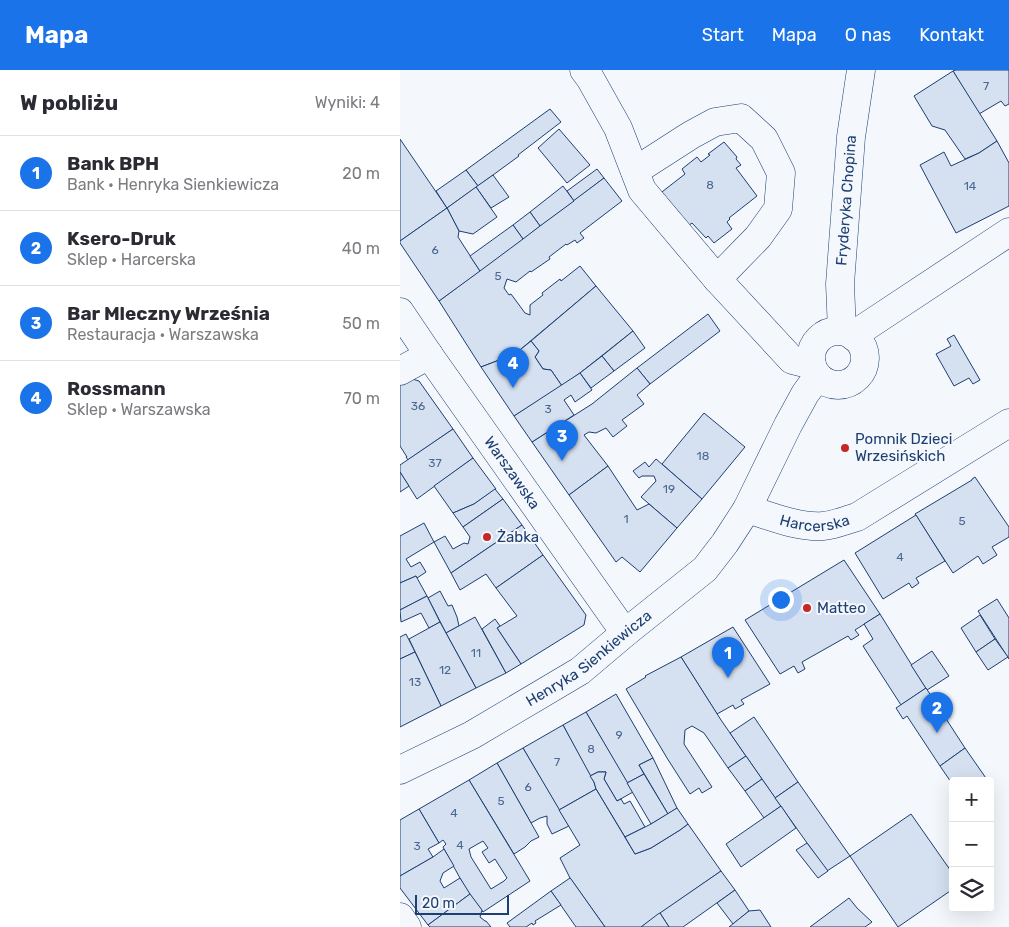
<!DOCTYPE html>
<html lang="pl">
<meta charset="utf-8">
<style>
:root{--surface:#fff;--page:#f7f7f7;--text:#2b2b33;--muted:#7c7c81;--line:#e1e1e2;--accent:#1a73e8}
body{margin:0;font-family:Rubik,sans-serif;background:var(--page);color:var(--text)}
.controls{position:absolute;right:15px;bottom:15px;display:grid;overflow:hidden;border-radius:5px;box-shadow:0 5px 20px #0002}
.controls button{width:45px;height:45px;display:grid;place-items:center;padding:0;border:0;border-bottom:1px solid var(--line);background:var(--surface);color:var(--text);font:25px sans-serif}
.scale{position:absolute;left:15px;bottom:12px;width:94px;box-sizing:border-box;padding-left:5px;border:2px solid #1d3f73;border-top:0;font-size:14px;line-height:18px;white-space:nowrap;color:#1d3f73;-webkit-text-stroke:4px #f4f7fb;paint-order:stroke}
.you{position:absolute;left:380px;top:529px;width:18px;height:18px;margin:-12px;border:4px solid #fff;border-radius:50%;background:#1a73e8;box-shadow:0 0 0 8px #1a73e833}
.badge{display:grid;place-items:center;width:32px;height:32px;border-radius:50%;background:var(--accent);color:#fff;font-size:16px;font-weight:700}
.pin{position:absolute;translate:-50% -41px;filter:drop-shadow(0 1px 2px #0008)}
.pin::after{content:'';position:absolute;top:26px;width:18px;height:15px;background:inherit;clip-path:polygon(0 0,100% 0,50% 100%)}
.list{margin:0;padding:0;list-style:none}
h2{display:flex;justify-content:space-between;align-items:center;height:65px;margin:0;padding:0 20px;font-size:21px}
h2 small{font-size:16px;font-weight:400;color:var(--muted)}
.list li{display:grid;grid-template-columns:32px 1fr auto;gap:15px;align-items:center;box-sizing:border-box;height:75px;padding:0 20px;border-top:1px solid var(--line)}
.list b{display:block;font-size:19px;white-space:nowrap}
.list p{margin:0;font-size:16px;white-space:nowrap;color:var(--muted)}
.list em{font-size:16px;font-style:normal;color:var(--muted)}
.icon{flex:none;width:28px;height:28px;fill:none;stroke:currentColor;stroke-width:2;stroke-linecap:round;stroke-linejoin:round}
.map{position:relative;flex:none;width:609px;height:857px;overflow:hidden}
header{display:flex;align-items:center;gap:30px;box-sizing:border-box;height:70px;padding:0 25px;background:var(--accent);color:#fff}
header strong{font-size:24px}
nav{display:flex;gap:28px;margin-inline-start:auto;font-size:18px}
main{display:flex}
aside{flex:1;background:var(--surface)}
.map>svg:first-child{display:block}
</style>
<header>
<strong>Mapa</strong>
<nav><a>Start</a><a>Mapa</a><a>O nas</a><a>Kontakt</a></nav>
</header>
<main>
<aside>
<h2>W pobliżu<small>Wyniki: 4</small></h2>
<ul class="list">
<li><span class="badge">1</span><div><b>Bank BPH</b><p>Bank · Henryka Sienkiewicza</p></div><em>20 m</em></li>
<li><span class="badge">2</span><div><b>Ksero-Druk</b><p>Sklep · Harcerska</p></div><em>40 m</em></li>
<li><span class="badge">3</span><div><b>Bar Mleczny Września</b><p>Restauracja · Warszawska</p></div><em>50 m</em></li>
<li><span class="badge">4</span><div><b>Rossmann</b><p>Sklep · Warszawska</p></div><em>70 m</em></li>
</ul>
</aside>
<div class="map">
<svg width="609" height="857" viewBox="0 0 609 857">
<rect width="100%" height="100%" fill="#f4f7fb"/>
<g fill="#d5e0f0" stroke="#1d3f73" fill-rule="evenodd">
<path d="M556,0H609V34L605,36L601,31L579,44L553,1Z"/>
<path d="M553,1L597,71L579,83L565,89L545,60L532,56L514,26Z"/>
<path d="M150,39L161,52L118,85L119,86L78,116L66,100Z"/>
<path d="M159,59L190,95L167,113L138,78Z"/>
<path d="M0,69L47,138L0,171Z"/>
<path d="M597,71L609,93V136L556,163L520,95L544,82L551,96L579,83Z"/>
<path d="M324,72L337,87L336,89L341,95L336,98L357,126L329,148L330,149L327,152L332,159L314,173L308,166L306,168L292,153L285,158L258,125L285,104L282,99L297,87L301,92L310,85L308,84Z"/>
<path d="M197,99L204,108L174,131L167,121Z"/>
<path d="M66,100L78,116L47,138L36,121Z"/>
<path d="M93,105L109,127L91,138L76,117Z"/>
<path d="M204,108L222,131L180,163L184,168L177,173L175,170L167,175L166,174L149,187L150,189L131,202L130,201L116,212L107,209L104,218L109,225L111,224L125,243L130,245V235L143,225L142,223L160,209L161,211L180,196L196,216L115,284L81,297L39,231Z"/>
<path d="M163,116L174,131L140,156L130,142Z"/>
<path d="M76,117L97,147L73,164L59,161L47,138Z"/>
<path d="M47,138L59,161L58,167L80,201L39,231L0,173V171Z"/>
<path d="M130,142L140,156L123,169L113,155Z"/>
<path d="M113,155L123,169L80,201L70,186Z"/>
<path d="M196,216L233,261L180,303L162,316L151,300L143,299L135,287L139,281L131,271Z"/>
<path d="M308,244L320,261L250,314L237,298Z"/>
<path d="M233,261L245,278L214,301L202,286Z"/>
<path d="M554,265L580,310L573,314L569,308L554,316L536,284L551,276L547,269Z"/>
<path d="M131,271L139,281L135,287L143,299L151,300L162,316L114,346L81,297L115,284Z"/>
<path d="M202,286L214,301L191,318L180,303Z"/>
<path d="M237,298L250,314L237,325L244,334L222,350L227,356L213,367L206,358L196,363L189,362L184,365L208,396L169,425L132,372L192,334Z"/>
<path d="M180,303L192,320L175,332L171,325L164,330L174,345L132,372L114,346Z"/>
<path d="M9,308L19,311L53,359L8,390L6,387H7L0,376V313Z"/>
<path d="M304,343L345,377L302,429L262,394Z"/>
<path d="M53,359L73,388L17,429L0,402V395Z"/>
<path d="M73,388L96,419L74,434L53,443L34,416Z"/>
<path d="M256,389L302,429L277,458L241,427L256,411L254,406H242L239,408L233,401L245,392L249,397Z"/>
<path d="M208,396L237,440L249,434L277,458L240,502L222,487L216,492L169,425Z"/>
<path d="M0,402L9,416L0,422Z"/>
<path d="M575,407L609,457V467L592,477L597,485L583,494L578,486L553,503L515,444L572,410V409Z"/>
<path d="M95,419L103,429L63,457L53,443L74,434Z"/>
<path d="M103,429L122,455L51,503L34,472L45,466L53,479L64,473L68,474L70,467L63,457Z"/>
<path d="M516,445L545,491L516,508L519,513L512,518L509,513L483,529L455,483Z"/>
<path d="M24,453L34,472L6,489L11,497L20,492L26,502L17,508L16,506L0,513V466Z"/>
<path d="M122,455L143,485L96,518L86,504L60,520L51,503Z"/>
<path d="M143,485L186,545L184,555L121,594L97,558L117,546L96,518Z"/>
<path d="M444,490L480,544L455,560L459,565L451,570L448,566L402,592L405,599L398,603L394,596L380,604L345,550Z"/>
<path d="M16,506L27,526L0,540V513Z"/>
<path d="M40,521L48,536L52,535L57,547L59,556L46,563L28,528Z"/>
<path d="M27,526L40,552L29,558L21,543L1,552L0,540Z"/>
<path d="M597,529L609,548V589L578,541Z"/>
<path d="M480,544L526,618L501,635L463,576L473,569L464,554Z"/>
<path d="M580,545L595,569L576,582L561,558Z"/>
<path d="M75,547L106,603L76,618L46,563Z"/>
<path d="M95,549L100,556L97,558L121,594L106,603L82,559Z"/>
<path d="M40,552L76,618L41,636L9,569Z"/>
<path d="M333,557L370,614L341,630L344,634L335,639L333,635L317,644L281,587Z"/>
<path d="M6,564L15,582L0,589V567Z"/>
<path d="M595,569L608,587L588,600L576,582Z"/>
<path d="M532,581L549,606L527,620L511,595Z"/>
<path d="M15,582L41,636L0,657V589Z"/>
<path d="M281,587L321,650L346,686L328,698L304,663L292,656L285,660L284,674L312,717L302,723L299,718L290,724L267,688L226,619L246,607L245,606Z"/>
<path d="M526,618L565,678L540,696L507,646L503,649L496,638Z"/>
<path d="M216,624L253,688L239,695L244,704L227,713L186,642Z"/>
<path d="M186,642L233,722L217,731L204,709L206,702H198L190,706L163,655Z"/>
<path d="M354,647L398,712L375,728L330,663Z"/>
<path d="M163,655L194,712L196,719L159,740L123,678Z"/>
<path d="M123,678L169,756L152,764L147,754V746L140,748L131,753L97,693Z"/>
<path d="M565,678L588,711H553V715L540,696Z"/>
<path d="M346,686L362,709L345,721L328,698Z"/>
<path d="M253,688L277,738L268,744L239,695Z"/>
<path d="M97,693L139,767L131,771L125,777L114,784L69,710Z"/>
<path d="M198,702H206L204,709L217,731L221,729L224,734L230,731L245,757L225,767L196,719L194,712L190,706Z"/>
<path d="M244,704L268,744L251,754L227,713Z"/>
<path d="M362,709L381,736L364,748L345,721Z"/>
<path d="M69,710L130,811L83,842L66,819L44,779L43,777L46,774L43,770L39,773L19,739ZM83,771L88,778L82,782L89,793L95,789L107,808L104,811L91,819L71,787L69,779Z"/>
<path d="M398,712L450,786L427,801L375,728Z"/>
<path d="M196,719L235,784L251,778L280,760L288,754L321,801L241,857H205L170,808L160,788L180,775L159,740Z"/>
<path d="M381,736L396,758L341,797L326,774Z"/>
<path d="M277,738L288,754L280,760L251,778L235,784L225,767L251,754Z"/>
<path d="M19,739L39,773L28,779L33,787L0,806V750Z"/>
<path d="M511,744L553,804V819L498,857L450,786Z"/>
<path d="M407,773L428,801L418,808L396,780Z"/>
<path d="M44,779L54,796L43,803L40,811L44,818L60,808L70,824L28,855L0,818V806L33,787Z"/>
<path d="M321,801L335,820L283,857H269L260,843Z"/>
<path d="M170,808L171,809L205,857H176L151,821Z"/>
<path d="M335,820L349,841L333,854L317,833Z"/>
<path d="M151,821L161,835L135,851L136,853L133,855L132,853L126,857H110L107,853Z"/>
<path d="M70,824L82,840L80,847L85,851H86L91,857H30L28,855Z"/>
<path d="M449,828L457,838L472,852L465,857H410Z"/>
<path d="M360,840L371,857H329L349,841Z"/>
<path d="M260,843L269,857H241L258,844Z"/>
</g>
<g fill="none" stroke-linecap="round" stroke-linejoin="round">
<g stroke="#1d3f73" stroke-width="29">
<g id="street">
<path d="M184,0L190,8L218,58L242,120L317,209L392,290L412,295"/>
<path d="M235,101L291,65L315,52L341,48L364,69L381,103L378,139L358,167L317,209"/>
<path id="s1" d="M0,242L29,285L225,563"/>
<path id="s2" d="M442,261L440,214L451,67L461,0"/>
<circle cx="438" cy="288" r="27"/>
<path d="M454,267L464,258L609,162"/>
<path d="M0,301L29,285"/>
<path id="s3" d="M347,439C371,446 398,458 423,456C435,455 446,450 457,447L609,353"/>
<path id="s4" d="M0,700L72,665L180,601L225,563L305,499L325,473L347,439L388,355L405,324L418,306"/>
<path d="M0,847L7,857"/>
</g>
</g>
<use href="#street" stroke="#f4f7fb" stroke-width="28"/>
</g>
<g fill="#c62828" stroke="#f4f7fb" stroke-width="2">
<circle cx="445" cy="378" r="5"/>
<circle cx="87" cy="467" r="5"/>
<circle cx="407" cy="538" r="5"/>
</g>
<g text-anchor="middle" stroke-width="4" stroke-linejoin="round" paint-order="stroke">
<g font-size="12" fill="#4b6792">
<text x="586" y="20">7</text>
<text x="310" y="119">8</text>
<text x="570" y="120">14</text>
<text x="35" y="184">6</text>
<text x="98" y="210">5</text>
<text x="18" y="340">36</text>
<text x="148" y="343">3</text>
<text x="303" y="390">18</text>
<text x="35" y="397">37</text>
<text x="269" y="423">19</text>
<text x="226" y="453">1</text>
<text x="562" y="455">5</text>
<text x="500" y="491">4</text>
<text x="76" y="587">11</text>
<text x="45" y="604">12</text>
<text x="15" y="616">13</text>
<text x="219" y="669">9</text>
<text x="191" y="683">8</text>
<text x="157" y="696">7</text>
<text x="128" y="721">6</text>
<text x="101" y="735">5</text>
<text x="54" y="747">4</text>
<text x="60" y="779">4</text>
<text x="17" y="780">3</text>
</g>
<g font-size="15" fill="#1d3f73" stroke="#f4f7fb">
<text dy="5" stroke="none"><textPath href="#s2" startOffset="131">Fryderyka Chopina</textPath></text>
<text dy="5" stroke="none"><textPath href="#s1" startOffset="196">Warszawska</textPath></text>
<text dy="5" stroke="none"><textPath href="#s3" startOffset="70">Harcerska</textPath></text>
<text dy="5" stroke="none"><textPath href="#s4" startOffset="220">Henryka Sienkiewicza</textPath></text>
</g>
<g font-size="15" fill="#1d3f73" stroke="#f4f7fb" text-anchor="start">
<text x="455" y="374">Pomnik Dzieci<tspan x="455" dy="17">Wrzesińskich</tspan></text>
<text x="97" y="472">Żabka</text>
<text x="417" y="543">Matteo</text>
</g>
</g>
</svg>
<div class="controls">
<button>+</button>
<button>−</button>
<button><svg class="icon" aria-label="layers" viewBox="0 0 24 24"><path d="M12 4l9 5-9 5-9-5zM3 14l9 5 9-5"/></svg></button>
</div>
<div class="scale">20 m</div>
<div class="you"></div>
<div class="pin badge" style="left:328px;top:608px">1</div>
<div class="pin badge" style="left:537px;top:663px">2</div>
<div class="pin badge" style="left:162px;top:391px">3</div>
<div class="pin badge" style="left:113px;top:318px">4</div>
</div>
</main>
